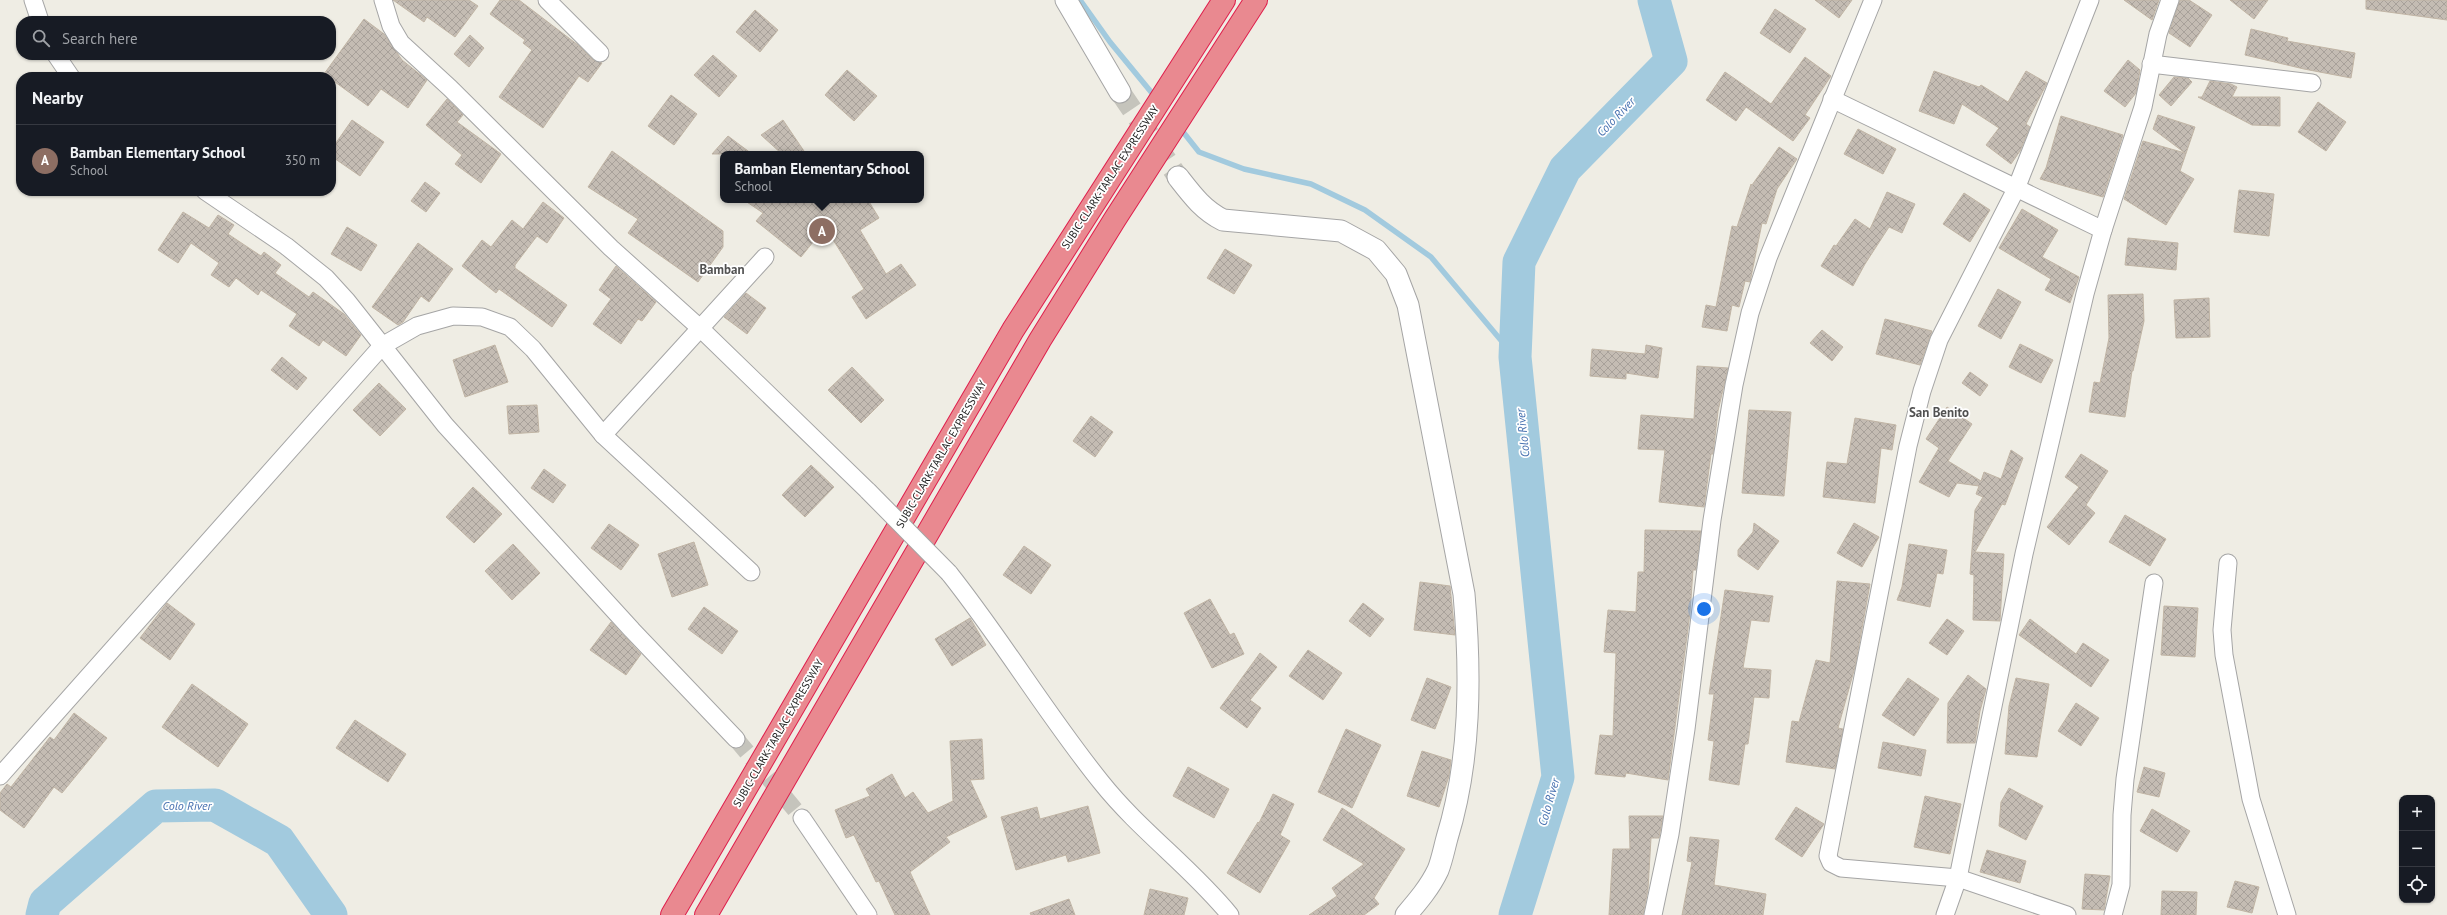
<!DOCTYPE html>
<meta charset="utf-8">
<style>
:root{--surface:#171b24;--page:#20242c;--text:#f1f3f6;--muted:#9ea1a6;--line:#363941;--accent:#cc1600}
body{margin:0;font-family:"PT Sans",sans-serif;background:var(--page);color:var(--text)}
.controls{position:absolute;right:12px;bottom:12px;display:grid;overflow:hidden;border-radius:8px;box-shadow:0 1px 3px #0004}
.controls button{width:36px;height:36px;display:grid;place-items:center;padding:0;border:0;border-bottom:1px solid var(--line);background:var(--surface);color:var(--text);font:20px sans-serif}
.you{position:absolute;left:1704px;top:609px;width:14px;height:14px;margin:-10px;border:3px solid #fff;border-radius:50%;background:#1a73e8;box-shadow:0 0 0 6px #1a73e833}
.badge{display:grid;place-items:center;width:26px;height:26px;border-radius:50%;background:var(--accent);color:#fff;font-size:13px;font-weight:700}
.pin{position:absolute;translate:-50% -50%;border:2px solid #fff;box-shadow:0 1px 4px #0006}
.popup{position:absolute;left:720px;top:151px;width:204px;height:52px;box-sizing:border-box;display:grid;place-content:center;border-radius:8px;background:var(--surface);filter:drop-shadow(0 1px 3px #0005);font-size:13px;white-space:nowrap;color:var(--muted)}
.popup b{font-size:15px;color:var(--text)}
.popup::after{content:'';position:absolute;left:50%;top:100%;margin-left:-8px;border:8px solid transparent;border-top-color:var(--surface)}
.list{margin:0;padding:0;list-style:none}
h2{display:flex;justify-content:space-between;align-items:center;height:52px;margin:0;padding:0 16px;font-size:17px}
h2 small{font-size:13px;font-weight:400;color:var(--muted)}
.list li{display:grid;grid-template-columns:26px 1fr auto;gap:12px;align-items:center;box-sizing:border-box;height:72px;padding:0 16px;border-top:1px solid var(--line)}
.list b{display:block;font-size:15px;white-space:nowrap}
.list p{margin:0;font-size:13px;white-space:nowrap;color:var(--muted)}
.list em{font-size:13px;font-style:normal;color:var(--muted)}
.icon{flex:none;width:22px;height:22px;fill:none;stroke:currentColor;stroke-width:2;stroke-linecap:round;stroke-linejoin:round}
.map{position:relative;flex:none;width:2447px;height:915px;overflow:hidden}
.search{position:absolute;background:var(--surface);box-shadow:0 1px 3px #0004;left:16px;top:16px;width:320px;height:44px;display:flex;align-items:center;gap:10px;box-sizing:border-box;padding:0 14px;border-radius:16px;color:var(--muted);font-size:15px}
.panel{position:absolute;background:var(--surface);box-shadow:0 1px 3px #0004;left:16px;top:72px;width:320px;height:124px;border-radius:16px}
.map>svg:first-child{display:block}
</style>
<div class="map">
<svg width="2447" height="915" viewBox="0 0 2447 915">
<defs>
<pattern id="building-cross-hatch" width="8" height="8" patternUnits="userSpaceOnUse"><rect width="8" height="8" fill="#c4bcb3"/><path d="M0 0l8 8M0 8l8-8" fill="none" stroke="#a8a19a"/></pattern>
</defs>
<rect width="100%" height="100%" fill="#efede4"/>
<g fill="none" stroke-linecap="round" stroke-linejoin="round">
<g stroke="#a2cade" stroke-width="5.5">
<path d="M1080,0L1110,42L1156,98"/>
<path d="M1180,128L1199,152L1244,169L1311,184L1365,210L1431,257L1515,357"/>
</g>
<g stroke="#a2cade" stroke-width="33">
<path d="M42,915L45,903L156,806L215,805L279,841L331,915"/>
<path d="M1515,915L1558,777L1515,357L1519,262L1565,169L1671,61L1654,0"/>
</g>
</g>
<g fill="url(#building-cross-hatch)" stroke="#c1b5a5">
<path d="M393,0H469L478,6L455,37L427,17L424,22Z"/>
<path d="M500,0H519L578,45L593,60L602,63L588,82L579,76L543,128L499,97L532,50L523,43L525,40L490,14Z"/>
<path d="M1815,0H1852L1839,18Z"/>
<path d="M2124,0H2159L2152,20Z"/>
<path d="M2180,0H2189L2212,15L2190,47L2169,33Z"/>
<path d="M2230,0H2268L2254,19Z"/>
<path d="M2366,0H2447V20L2366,9Z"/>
<path d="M1775,9L1806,29L1790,53L1760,33Z"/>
<path d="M755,10L778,30L760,52L736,32Z"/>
<path d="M364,19L384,34L402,60L427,80L408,108L381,89L368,106L324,74Z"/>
<path d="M2251,29L2288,38L2287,41L2355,53L2351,78L2304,69L2245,55Z"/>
<path d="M470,35L484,48L469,67L454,54Z"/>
<path d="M713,55L737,76L719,97L694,75Z"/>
<path d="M1805,57L1831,76L1805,115L1810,118L1793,141L1746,107L1736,121L1706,100L1725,72L1771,104Z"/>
<path d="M2128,60L2140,70L2136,93L2125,107L2104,91Z"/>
<path d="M847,70L877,96L854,121L825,95Z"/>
<path d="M1934,71L1979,87L1981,85L2008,102L2026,71L2047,83L2026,124L2030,127L2020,151L2011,164L1986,145L1999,128L1962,104L1954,124L1919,111Z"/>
<path d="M2174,77L2188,78L2192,82L2171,106L2159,95Z"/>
<path d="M2210,81L2231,84L2237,87L2232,97H2280V126L2252,125L2198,97H2202Z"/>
<path d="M671,95L697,114L674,145L648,126Z"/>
<path d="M447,99L463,115L457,122L501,154L481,183L455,164L462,155L426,125Z"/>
<path d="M2318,102L2346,122L2326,151L2298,132Z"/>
<path d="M2158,115L2195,127L2180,171L2194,179L2166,225L2124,199L2143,141L2185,153L2153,129Z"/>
<path d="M2061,116L2123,135L2103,197L2040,179L2046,168Z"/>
<path d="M352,120L384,142L360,176L331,156V150Z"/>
<path d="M783,120L806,154H782L761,135Z"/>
<path d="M1858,129L1896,149L1883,174L1844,154Z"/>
<path d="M728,136L752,154H712Z"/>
<path d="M1779,147L1797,159L1777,189L1766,224L1762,223L1750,282L1745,281L1739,307L1732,305L1727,331L1702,327L1706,305L1716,307L1732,226L1737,227L1751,184L1752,185Z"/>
<path d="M612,151L723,231V247L698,282L628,233L638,219L588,187Z"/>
<path d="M425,182L440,193L426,212L411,201Z"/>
<path d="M2239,190L2274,194L2269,236L2234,232Z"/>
<path d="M1887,192L1915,204L1902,233L1889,227L1865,264L1853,286L1821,266L1834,245L1836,246L1855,219L1870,229Z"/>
<path d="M1964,193L1990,210L1970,242L1943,224Z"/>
<path d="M744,200H868L879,218L860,230L886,274L901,264L916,285L866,319L852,297L864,289L825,227L801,257L756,221L763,213Z"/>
<path d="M543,202L564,218L547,243L537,236L515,265V268L567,305L552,327L499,289L496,293L462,266L482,240L491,247L512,220L523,229Z"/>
<path d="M2022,209L2058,230L2042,257L2079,277L2070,303L2045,290L2051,279L1999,248Z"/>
<path d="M183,212L209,228L218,215L234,225L228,234L261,256L264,252L281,265L275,273L309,297L313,292L344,314L361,335L346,356L323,340L319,346L289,326L297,314L261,290L258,295L236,278L229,287L211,275L219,263L191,243L178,263L158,250Z"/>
<path d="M347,227L377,245L361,271L331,254Z"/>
<path d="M2128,238L2178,243L2176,270L2125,265Z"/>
<path d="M418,243L453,269L429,302L421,296L403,322L398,325L372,307Z"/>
<path d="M1225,249L1252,265L1234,294L1207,278Z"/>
<path d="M616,266L656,302L642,321L638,319L621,344L593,324L611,299L599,290Z"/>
<path d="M1998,289L2021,302L2001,339L1978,326Z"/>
<path d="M746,293L766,308L747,334L724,317Z"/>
<path d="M2143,294L2144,321L2133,371H2132L2125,417L2089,412L2094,382L2100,383L2109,338L2108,295Z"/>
<path d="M2209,298L2210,337L2176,338L2174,300Z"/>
<path d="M1885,319L1932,331L1920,365L1876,354Z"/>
<path d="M1822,330L1843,347L1832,361L1810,343Z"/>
<path d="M2020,344L2053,360L2041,383L2009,367Z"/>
<path d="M495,345L508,382L465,397L453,360Z"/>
<path d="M1646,345L1662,348L1658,378L1626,373V379L1590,376L1592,349L1645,354Z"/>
<path d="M282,357L307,378L297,390L271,370Z"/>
<path d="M1697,366L1728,368L1718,411L1713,454H1711L1704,507L1659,502L1665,450L1638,449L1641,415L1694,419Z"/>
<path d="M852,367L884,400L861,423L828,390Z"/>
<path d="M1970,372L1988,385L1980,396L1962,383Z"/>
<path d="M379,383L406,409L380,436L353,410Z"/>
<path d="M537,405L539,432L509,434L507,406Z"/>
<path d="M1947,407L1972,424L1948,461L1981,481L1984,472L2001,479L2011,450L2023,458L2005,505L2002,504L1975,552L2004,554L2000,621L1973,620L1974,575L1970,574L1975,510L1983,497L1976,494L1979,486L1957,483L1949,497L1919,482L1939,448L1926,439Z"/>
<path d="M1749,410L1791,412L1784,496L1742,493Z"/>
<path d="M1091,416L1113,432L1095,457L1073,441Z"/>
<path d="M1855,418L1896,425L1892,450L1881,448L1875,503L1823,497L1827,462L1847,464Z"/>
<path d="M2081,454L2108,471L2086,505L2095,513L2069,545L2047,527L2079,487L2065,477Z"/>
<path d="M811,465L834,487L805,517L782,495Z"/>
<path d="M544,469L566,485L553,503L531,488Z"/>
<path d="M473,487L502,514L474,543L446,517Z"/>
<path d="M2125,515L2166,539L2150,566L2109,542Z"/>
<path d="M1754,523L1779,541L1758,570L1738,556V550L1753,532Z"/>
<path d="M1854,523L1879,537L1862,567L1837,553Z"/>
<path d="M609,524L639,545L621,570L591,548Z"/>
<path d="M1645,530L1701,531L1696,570H1693L1690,613L1668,780L1626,773L1625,777L1595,774L1600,735L1613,736L1616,653L1604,652L1608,610L1636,612L1638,572H1644Z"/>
<path d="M694,542L708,585L672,597L658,554Z"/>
<path d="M513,544L540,573L512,600L485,571Z"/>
<path d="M1909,544L1947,550L1943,574L1937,573L1930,607L1897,600L1902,587Z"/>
<path d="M1024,546L1051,565L1031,594L1003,575Z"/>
<path d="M1837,581L1870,584L1855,667L1838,728L1843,729L1835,769L1786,762L1792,721L1799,722L1816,660L1830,663Z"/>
<path d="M1420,582L1450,586L1455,635L1414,630Z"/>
<path d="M1725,590L1773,596L1769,622L1751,620L1743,668L1771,670L1769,698L1754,697L1748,744H1745L1739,785L1709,780L1714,741L1708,740L1714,694H1709Z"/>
<path d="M1210,599L1230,635L1234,633L1244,654L1212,668L1184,613Z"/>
<path d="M167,603L195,624L170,660L140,638Z"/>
<path d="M1363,603L1384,619L1370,637L1349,621Z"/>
<path d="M2164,606L2198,608L2195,657L2161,655Z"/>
<path d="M704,607L738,631L722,654L688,629Z"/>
<path d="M970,618L986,645L952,666L935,639Z"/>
<path d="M1947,619L1964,631L1947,655L1929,643Z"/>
<path d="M2030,619L2076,654L2083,643L2109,660L2091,687L2019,635Z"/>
<path d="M611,622L641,654L626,675L590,650Z"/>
<path d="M1308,650L1342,673L1323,700L1289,676Z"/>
<path d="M1260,653L1277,667L1250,700L1261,708L1247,728L1220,708Z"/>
<path d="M1968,675L1986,689L1980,711L1975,743H1947L1948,703Z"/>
<path d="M1427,678L1451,687L1435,729L1411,720Z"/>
<path d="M1908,678L1939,699L1914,736L1882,715Z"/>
<path d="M2016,678L2049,684L2037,757L2005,754L2009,706Z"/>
<path d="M192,684L248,724L218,767L162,727Z"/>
<path d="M2076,703L2099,718L2081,746L2058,731Z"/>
<path d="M74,713L107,738L62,793L54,787L24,828L0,810V793L7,784L11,787L50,737L54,740Z"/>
<path d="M355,720L406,754L388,782L336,748Z"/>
<path d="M1346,729L1381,745L1352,808L1318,792Z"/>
<path d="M982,739L984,779L970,780L987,817L946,837L950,842L910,872L930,915H895L879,881L876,882L854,835L846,838L835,810L870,796L866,789L892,774L905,798L913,792L928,813L953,801L950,741Z"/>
<path d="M1883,742L1926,750L1921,776L1878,768Z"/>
<path d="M1422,751L1451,760L1449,776L1439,807L1407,796Z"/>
<path d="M1188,767L1229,789L1214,818L1173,796Z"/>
<path d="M2144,767L2165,773L2159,797L2137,792Z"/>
<path d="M2009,788L2043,806L2026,840L1999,826L2001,802Z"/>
<path d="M1273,794L1294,804L1280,835L1290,841L1260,893L1227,873L1258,822L1259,823Z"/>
<path d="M1925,796L1961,804L1950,854L1914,847Z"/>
<path d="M1088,806L1100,853L1068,862L1066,855L1016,870L1001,817L1037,807L1040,819Z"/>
<path d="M1796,807L1824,824L1802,857L1775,839Z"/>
<path d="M1342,808L1405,849L1374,898L1379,904L1364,915H1309L1337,896L1332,888L1364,864L1323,840Z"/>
<path d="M2152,809L2190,831L2177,852L2140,831Z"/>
<path d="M1629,816H1663L1659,838H1651L1648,889L1643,915H1609L1613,849H1630Z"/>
<path d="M1690,837L1719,840L1714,885L1766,894L1763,915H1682L1692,862L1687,861Z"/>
<path d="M1987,850L2026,861L2020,883L1980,872Z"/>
<path d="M2085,874L2110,876L2104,910L2082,909Z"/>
<path d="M2235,881L2259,887L2252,913L2227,907Z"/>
<path d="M1150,889L1188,898L1184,915H1144Z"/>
<path d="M2162,891L2197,892L2196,915H2161Z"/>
<path d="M1069,899L1075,915H1031L1030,913Z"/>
</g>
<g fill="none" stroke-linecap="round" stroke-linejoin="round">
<path stroke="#c5c4bc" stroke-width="17" stroke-dasharray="17 8" stroke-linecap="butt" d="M736,739L802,818"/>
<path stroke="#c5c4bc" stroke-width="21" stroke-dasharray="21 10" stroke-linecap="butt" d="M1120,92L1178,177"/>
<g stroke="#a5a5a5" stroke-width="19">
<g id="minor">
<path d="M33,0L40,21"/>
<path d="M383,0L391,26L401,43L450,88L611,248L701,329L868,491"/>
<path d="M547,0L600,53"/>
<path d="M56,55L71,77"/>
<path d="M2151,64L2312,83"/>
<path d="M1832,99L2103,230"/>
<path d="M205,191L286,246L326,278L347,301L445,425L632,630L736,739"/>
<path d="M603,435L765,257"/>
<path d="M2228,563L2222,630L2224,655L2251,799L2287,915"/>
<path d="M949,573C1003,641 1047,715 1101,782C1140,831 1191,867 1230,915"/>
<path d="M0,776L382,346L417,326L453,316L482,317L510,327L533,349L603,435L751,572"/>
<path d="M802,818L868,915"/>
<path d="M1653,915L1670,834L1686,729L1712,520L1734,385L1750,313L1768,258L1873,0"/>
<path d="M1945,915L1958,878L2024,554L2085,294L2103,230L2143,107L2158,34L2170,0"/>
<path d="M2067,915L1958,878L1841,868L1831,863L1828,856L1908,446L1922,391L1939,340L2016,189L2090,0"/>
<path d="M2113,915L2121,885L2122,815L2125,779L2154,583"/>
</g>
</g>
<g stroke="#a5a5a5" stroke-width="23">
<g id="tertiary">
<path d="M1066,0L1120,92"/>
<path d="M1178,177C1192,195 1203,210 1223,220L1341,231L1376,250L1396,274L1408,305L1464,594C1471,674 1471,760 1447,838C1444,849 1442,860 1438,870C1430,887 1418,901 1406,915"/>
</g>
</g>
<g stroke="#df1f4c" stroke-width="24">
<g id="motorway">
<path d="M672,915L1013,330L1224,0"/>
<path d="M706,915L1040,340L1115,219L1256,0"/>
</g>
</g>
<use href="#minor" stroke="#fff" stroke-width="17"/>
<use href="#tertiary" stroke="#fff" stroke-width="21"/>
<use href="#motorway" stroke="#e98990" stroke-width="22"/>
<g stroke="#a5a5a5" stroke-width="19" stroke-linecap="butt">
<path id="minor-bridge" d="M868,491L949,573"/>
</g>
<use href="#minor-bridge" stroke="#fff" stroke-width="17"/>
</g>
<g text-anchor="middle" stroke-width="3.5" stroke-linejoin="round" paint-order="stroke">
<g font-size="11" fill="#1e1e1e" stroke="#fff">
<text transform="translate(1110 177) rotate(-57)" y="4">SUBIC-CLARK-TARLAC EXPRESSWAY</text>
<text transform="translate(941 454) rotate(-60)" y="4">SUBIC-CLARK-TARLAC EXPRESSWAY</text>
<text transform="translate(778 733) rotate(-60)" y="4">SUBIC-CLARK-TARLAC EXPRESSWAY</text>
</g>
<g font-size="12" font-style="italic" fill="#4771b0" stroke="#fff">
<text transform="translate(1616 117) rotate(-46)" y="4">Colo River</text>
<text transform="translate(1523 433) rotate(-96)" y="4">Colo River</text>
<text transform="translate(1549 802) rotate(-74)" y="4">Colo River</text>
<text x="187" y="810">Colo River</text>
</g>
<g font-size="13" font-weight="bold" fill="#515151" stroke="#fff">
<text x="722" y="274">Bamban</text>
<text x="1939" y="417">San Benito</text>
</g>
</g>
</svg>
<div class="controls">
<button>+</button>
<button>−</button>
<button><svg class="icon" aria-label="locate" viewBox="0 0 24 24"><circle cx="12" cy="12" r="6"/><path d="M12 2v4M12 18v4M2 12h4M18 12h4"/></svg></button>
</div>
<div class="you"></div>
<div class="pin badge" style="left:822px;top:231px;background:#8d6e63">A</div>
<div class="popup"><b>Bamban Elementary School</b>School</div>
<div class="search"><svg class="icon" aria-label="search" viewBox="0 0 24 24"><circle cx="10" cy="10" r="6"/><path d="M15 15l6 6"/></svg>Search here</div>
<section class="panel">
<h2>Nearby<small></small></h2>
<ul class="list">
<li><span class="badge" style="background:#8d6e63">A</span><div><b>Bamban Elementary School</b><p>School</p></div><em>350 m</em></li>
</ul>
</section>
</div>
